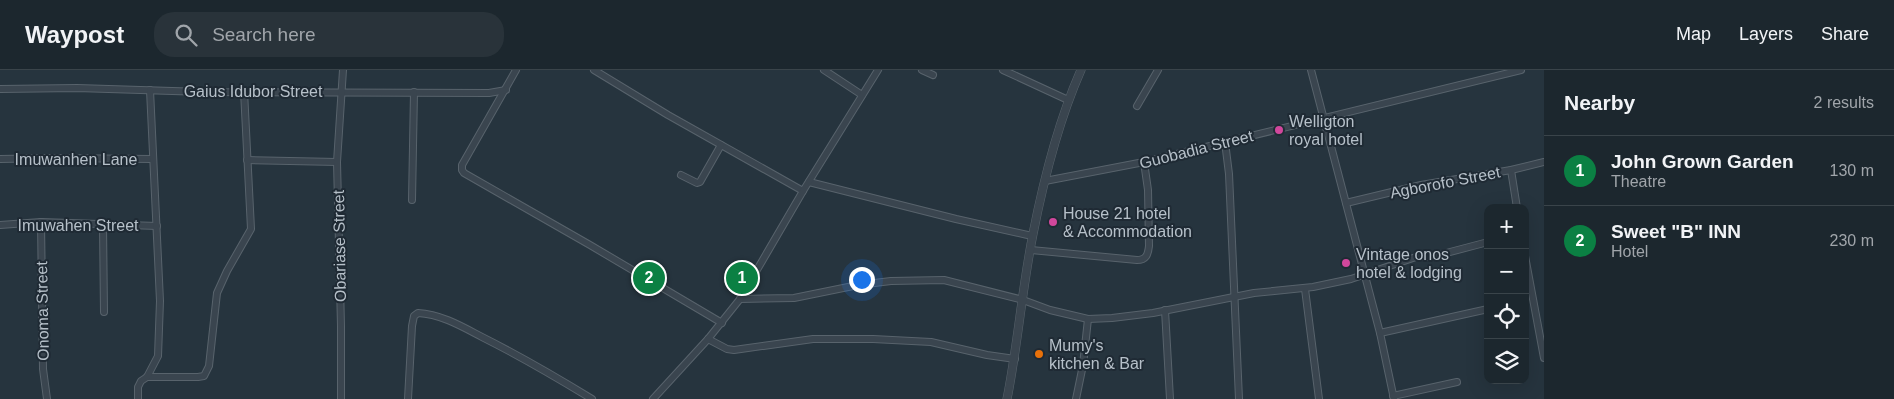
<!DOCTYPE html>
<meta charset="utf-8">
<style>
:root{--surface:#1c272e;--page:#29333a;--text:#f1f3f6;--muted:#a0a5aa;--line:#3a444a;--accent:#0b8043}
body{margin:0;font-family:Helvetica,sans-serif;background:var(--page);color:var(--text)}
.controls{position:absolute;right:15px;bottom:15px;display:grid;overflow:hidden;border-radius:10px;box-shadow:0 5px 20px #0002}
.controls button{width:45px;height:45px;display:grid;place-items:center;padding:0;border:0;border-bottom:1px solid var(--line);background:var(--surface);color:var(--text);font:25px sans-serif}
.you{position:absolute;left:861px;top:209px;width:18px;height:18px;margin:-12px;border:4px solid #fff;border-radius:50%;background:#1a73e8;box-shadow:0 0 0 8px #1a73e833}
.badge{display:grid;place-items:center;width:32px;height:32px;border-radius:50%;background:var(--accent);color:#fff;font-size:16px;font-weight:700}
.pin{position:absolute;translate:-50% -50%;border:2px solid #fff;box-shadow:0 1px 5px #0006}
.list{margin:0;padding:0;list-style:none}
h2{display:flex;justify-content:space-between;align-items:center;height:65px;margin:0;padding:0 20px;font-size:21px}
h2 small{font-size:16px;font-weight:400;color:var(--muted)}
.list li{display:grid;grid-template-columns:32px 1fr auto;gap:15px;align-items:center;box-sizing:border-box;height:70px;padding:0 20px;border-top:1px solid var(--line)}
.list b{display:block;font-size:19px;white-space:nowrap}
.list p{margin:0;font-size:16px;white-space:nowrap;color:var(--muted)}
.list em{font-size:16px;font-style:normal;color:var(--muted)}
.icon{flex:none;width:28px;height:28px;fill:none;stroke:currentColor;stroke-width:2;stroke-linecap:round;stroke-linejoin:round}
.map{position:relative;flex:none;width:1544px;height:329px;overflow:hidden}
header{display:flex;align-items:center;gap:30px;box-sizing:border-box;height:70px;padding:0 25px;background:var(--surface);border-bottom:1px solid var(--line)}
header strong{font-size:24px}
nav{display:flex;gap:28px;margin-inline-start:auto;font-size:18px}
.search{width:350px;height:45px;background:var(--page);display:flex;align-items:center;gap:12px;box-sizing:border-box;padding:0 18px;border-radius:20px;color:var(--muted);font-size:19px}
main{display:flex}
aside{flex:1;background:var(--surface)}
.map>svg:first-child{display:block}
</style>
<header>
<strong>Waypost</strong>
<div class="search"><svg class="icon" aria-label="search" viewBox="0 0 24 24"><circle cx="10" cy="10" r="6"/><path d="M15 15l6 6"/></svg>Search here</div>
<nav><a>Map</a><a>Layers</a><a>Share</a></nav>
</header>
<main>
<div class="map">
<svg width="1544" height="329" viewBox="0 0 1544 329">
<rect width="100%" height="100%" fill="#26343e"/>
<g fill="none" stroke-linecap="round" stroke-linejoin="round">
<g stroke="#58636c" stroke-width="8">
<g id="minor">
<path d="M516,0L462,95V100L464,103L590,175L722,253"/>
<path d="M594,0L668,45L803,121"/>
<path d="M824,0L862,25"/>
<path d="M922,0L933,5"/>
<path d="M1003,0L1068,30"/>
<path d="M1311,0L1380,263L1394,329"/>
<path d="M0,19L77,18L204,22L489,23L506,20"/>
<path d="M1137,36L1158,0"/>
<path d="M1225,72L1229,104L1239,329"/>
<path d="M0,89L53,88L152,89"/>
<path d="M247,90L337,92"/>
<path d="M1511,100L1517,138"/>
<path d="M681,105L697,113L700,112L721,75"/>
<path d="M1045,111L1144,92L1521,0"/>
<path d="M809,112L956,149L1032,166"/>
<path d="M412,130L414,22"/>
<path d="M1346,133L1421,115L1511,100L1544,92"/>
<path d="M41,152L43,299L47,329"/>
<path d="M0,155L41,152L157,156"/>
<path d="M103,155L104,242"/>
<path d="M1031,180L1137,190C1146,190 1148,185 1149,176L1148,120L1144,92"/>
<path d="M1525,186L1544,288"/>
<path d="M1305,219L1319,329"/>
<path d="M740,229L794,228L858,215L891,211L944,210L1023,230L1050,240L1088,249L1112,248L1153,243L1254,223L1313,217L1351,209L1416,187H1431L1488,172"/>
<path d="M1165,240L1170,329"/>
<path d="M1380,263L1488,239"/>
<path d="M708,269L727,279L734,280L813,269H873L931,272L987,285L1015,289"/>
<path d="M147,307H198L204,306L209,296L217,223L227,201L251,159L244,21"/>
<path d="M1393,326L1457,312"/>
<path d="M138,329V317L141,311L147,307L158,286L160,231L150,20"/>
<path d="M341,329V256L337,92L343,0"/>
<path d="M408,329L412,256L414,246L418,243C441,244 463,257 482,267C520,286 556,307 592,329"/>
<path d="M653,329L708,269L740,229L803,121L878,0"/>
<path d="M1076,329L1083,295L1088,249"/>
</g>
</g>
<g stroke="#58636c" stroke-width="9">
<path id="tertiary" d="M1007,329C1018,274 1022,218 1033,164C1044,108 1058,52 1081,0"/>
</g>
<use href="#minor" stroke="#3a454f" stroke-width="6"/>
<use href="#tertiary" stroke="#3a454f" stroke-width="8"/>
</g>
<g fill="#d1479c" stroke="#1f2a34" stroke-width="2">
<circle cx="1279" cy="60" r="5"/>
<circle cx="1053" cy="152" r="5"/>
<circle cx="1346" cy="193" r="5"/>
</g>
<circle fill="#e8710a" stroke="#1f2a34" stroke-width="2" cx="1039" cy="284" r="5"/>
<g text-anchor="middle" stroke-width="4" stroke-linejoin="round" paint-order="stroke">
<g font-size="16" fill="#b6c0c9" stroke="#1f2a34">
<text x="253" y="27">Gaius Idubor Street</text>
<text transform="translate(1196 79) rotate(-14)" y="6">Guobadia Street</text>
<text x="76" y="95">Imuwanhen Lane</text>
<text transform="translate(1445 112) rotate(-11)" y="6">Agborofo Street</text>
<text x="78" y="161">Imuwahen Street</text>
<text transform="translate(339 176) rotate(-91)" y="6">Obariase Street</text>
<text transform="translate(42 241) rotate(-91)" y="6">Onoma Street</text>
</g>
<g font-size="16" fill="#b6c0c9" stroke="#1f2a34" text-anchor="start">
<text x="1289" y="57">Welligton<tspan x="1289" dy="18">royal hotel</tspan></text>
<text x="1063" y="149">House 21 hotel<tspan x="1063" dy="18">&amp; Accommodation</tspan></text>
<text x="1356" y="190">Vintage onos<tspan x="1356" dy="18">hotel &amp; lodging</tspan></text>
<text x="1049" y="281">Mumy's<tspan x="1049" dy="18">kitchen &amp; Bar</tspan></text>
</g>
</g>
</svg>
<div class="controls">
<button>+</button>
<button>−</button>
<button><svg class="icon" aria-label="locate" viewBox="0 0 24 24"><circle cx="12" cy="12" r="6"/><path d="M12 2v4M12 18v4M2 12h4M18 12h4"/></svg></button>
<button><svg class="icon" aria-label="layers" viewBox="0 0 24 24"><path d="M12 4l9 5-9 5-9-5zM3 14l9 5 9-5"/></svg></button>
</div>
<div class="you"></div>
<div class="pin badge" style="left:742px;top:208px">1</div>
<div class="pin badge" style="left:649px;top:208px">2</div>
</div>
<aside>
<h2>Nearby<small>2 results</small></h2>
<ul class="list">
<li><span class="badge">1</span><div><b>John Grown Garden</b><p>Theatre</p></div><em>130 m</em></li>
<li><span class="badge">2</span><div><b>Sweet &quot;B&quot; INN</b><p>Hotel</p></div><em>230 m</em></li>
</ul>
</aside>
</main>
